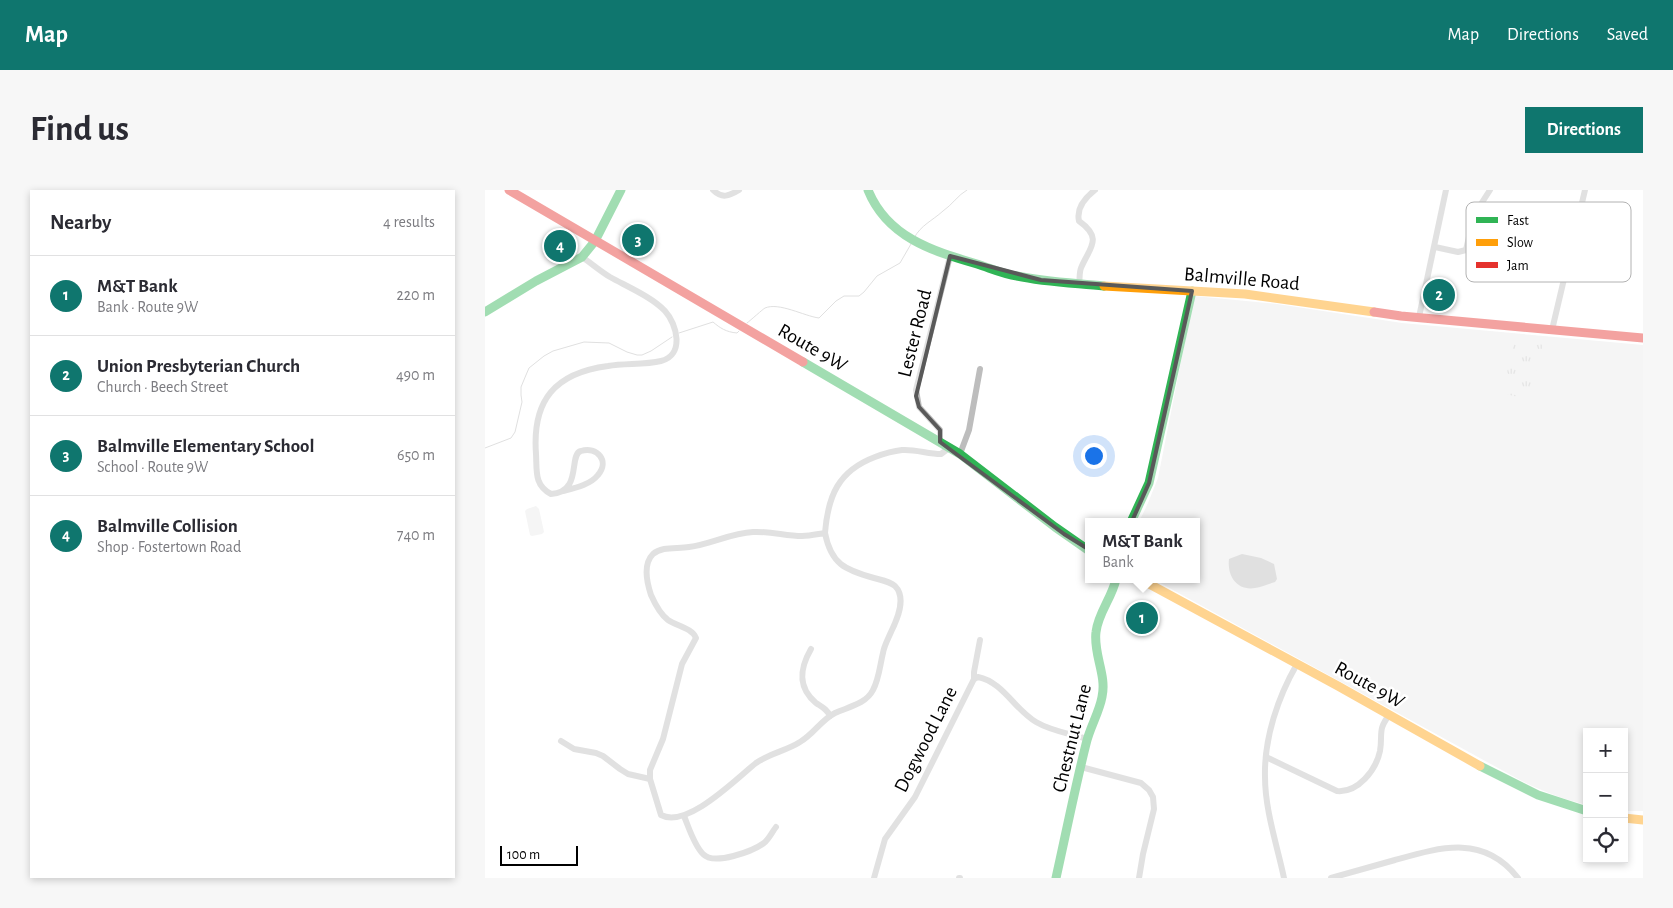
<!DOCTYPE html>
<meta charset="utf-8">
<style>
:root{--surface:#fff;--page:#f7f7f7;--text:#2b2b33;--muted:#7c7c81;--line:#e1e1e2;--accent:#0f766e}
body{margin:0;font-family:"Alegreya Sans",sans-serif;background:var(--page);color:var(--text)}
.controls{position:absolute;right:15px;bottom:15px;display:grid;overflow:hidden;border-radius:0px;box-shadow:0 2px 8px #0003}
.controls button{width:45px;height:45px;display:grid;place-items:center;padding:0;border:0;border-bottom:1px solid var(--line);background:var(--surface);color:var(--text);font:25px sans-serif}
.scale{position:absolute;left:15px;bottom:12px;width:78px;box-sizing:border-box;padding-left:5px;border:2px solid #000;border-top:0;font-size:14px;line-height:18px;white-space:nowrap;color:#000;-webkit-text-stroke:4px #fff;paint-order:stroke}
.you{position:absolute;left:608px;top:265px;width:18px;height:18px;margin:-12px;border:4px solid #fff;border-radius:50%;background:#1a73e8;box-shadow:0 0 0 8px #1a73e833}
.badge{display:grid;place-items:center;width:32px;height:32px;border-radius:50%;background:var(--accent);color:#fff;font-size:16px;font-weight:700}
.pin{position:absolute;translate:-50% -50%;border:2px solid #fff;box-shadow:0 1px 5px #0006}
.popup{position:absolute;left:600px;top:328px;width:115px;height:65px;box-sizing:border-box;display:grid;place-content:center;border-radius:0px;background:var(--surface);filter:drop-shadow(0 1px 4px #0005);font-size:16px;white-space:nowrap;color:var(--muted)}
.popup b{font-size:19px;color:var(--text)}
.popup::after{content:'';position:absolute;left:50%;top:100%;margin-left:-10px;border:10px solid transparent;border-top-color:var(--surface)}
.list{margin:0;padding:0;list-style:none}
h2{display:flex;justify-content:space-between;align-items:center;height:65px;margin:0;padding:0 20px;font-size:21px}
h2 small{font-size:16px;font-weight:400;color:var(--muted)}
.list li{display:grid;grid-template-columns:32px 1fr auto;gap:15px;align-items:center;box-sizing:border-box;height:80px;padding:0 20px;border-top:1px solid var(--line)}
.list b{display:block;font-size:19px;white-space:nowrap}
.list p{margin:0;font-size:16px;white-space:nowrap;color:var(--muted)}
.list em{font-size:16px;font-style:normal;color:var(--muted)}
.icon{flex:none;width:28px;height:28px;fill:none;stroke:currentColor;stroke-width:2;stroke-linecap:round;stroke-linejoin:round}
.map{position:relative;flex:none;width:1158px;height:688px;overflow:hidden;border-radius:0px}
header{display:flex;align-items:center;gap:30px;box-sizing:border-box;height:70px;padding:0 25px;background:var(--accent);color:#fff}
header strong{font-size:24px}
nav{display:flex;gap:28px;margin-inline-start:auto;font-size:18px}
.intro{display:flex;align-items:center;justify-content:space-between;box-sizing:border-box;height:120px;padding:0 30px}
h1{margin:0;font-size:35px}
.button{padding:12px 22px;border-radius:0px;background:var(--accent);color:#fff;font-size:18px;font-weight:700}
main{display:flex;gap:30px;padding:0 30px}
aside{flex:1;background:var(--surface);border-radius:0px;box-shadow:0 2px 8px #0003}
.map>svg:first-child{display:block}
</style>
<header>
<strong>Map</strong>
<nav><a>Map</a><a>Directions</a><a>Saved</a></nav>
</header>
<div class="intro"><h1>Find us</h1><a class="button">Directions</a></div>
<main>
<aside>
<h2>Nearby<small>4 results</small></h2>
<ul class="list">
<li><span class="badge">1</span><div><b>M&amp;T Bank</b><p>Bank · Route 9W</p></div><em>220 m</em></li>
<li><span class="badge">2</span><div><b>Union Presbyterian Church</b><p>Church · Beech Street</p></div><em>490 m</em></li>
<li><span class="badge">3</span><div><b>Balmville Elementary School</b><p>School · Route 9W</p></div><em>650 m</em></li>
<li><span class="badge">4</span><div><b>Balmville Collision</b><p>Shop · Fostertown Road</p></div><em>740 m</em></li>
</ul>
</aside>
<div class="map">
<svg width="1158" height="688" viewBox="0 0 1158 688">
<defs>
<pattern id="park-tufts" width="24" height="20" patternUnits="userSpaceOnUse" patternTransform="scale(1.25)"><rect width="24" height="20" fill="#e8e8e8"/><path d="M3 7l-1-3M5 7V3M7 7l1-3M15 17l-1-3M17 17v-4M19 17l1-3" fill="none" stroke="#c5c5c5"/></pattern>
</defs>
<rect width="100%" height="100%" fill="#fff"/>
<g fill="#e8e8e8">
<path d="M709,106L792,114L917,133L1158,155V621H1139V542H1102V615C1078,609 1057,601 1035,590L668,389H711V332H654L663,313L673,288Z"/>
<path d="M51,316L54,319L59,342L57,344L47,346L45,345L40,321L42,319Z"/>
</g>
<path fill="url(#park-tufts)" d="M1030,149L1058,155L1045,210L1017,203Z"/>
<path fill="#bababa" d="M757,364L776,368L789,374L792,389L790,392C783,394 776,397 770,398C752,401 742,386 744,369Z"/>
<g fill="none" stroke-linecap="round" stroke-linejoin="round">
<g stroke="#bababa" stroke-width="1">
<path d="M429,48C436,35 447,31 458,21C467,15 473,5 482,0"/>
<path d="M262,133C266,130 278,119 280,118C294,112 319,126 334,128L351,111L359,106H374L379,102L392,86L415,73L426,54"/>
<path d="M194,143L228,132C235,138 241,142 252,143L254,141"/>
<path d="M0,258L26,248L30,242L37,212L36,205V197L41,185L44,178L59,166L68,161L99,152L124,153L142,162L152,165H157L166,161L187,147"/>
</g>
<g stroke="#bdbdbd" stroke-width="6">
<path d="M228,0C237,9 244,6 254,0"/>
<path d="M950,57L973,62L981,60L989,25L1005,0"/>
<path d="M594,94C595,89 594,83 596,78C604,58 619,49 594,31C591,18 601,7 610,0"/>
<path d="M934,127L961,0"/>
<path d="M1067,140L1100,0"/>
<path d="M455,252V240L434,217L431,200L465,66"/>
<path d="M475,264L484,240L495,179"/>
<path d="M78,301C90,298 105,295 113,285C125,271 112,256 96,261C83,264 98,302 66,304C49,295 52,281 51,264C47,210 70,183 123,176C140,173 159,175 176,171C200,165 192,134 180,121C167,107 141,96 125,87C115,81 106,73 97,67"/>
<path d="M340,343C346,374 360,380 389,388C396,390 404,391 410,396C422,408 412,430 406,442C403,449 399,456 398,463C395,475 394,489 388,500C381,514 363,517 350,523C336,530 329,544 315,552C301,561 285,563 271,573C251,589 202,639 176,625L165,589V580L178,549L197,474L211,448C207,438 192,436 183,430C175,424 170,414 166,405C162,393 158,374 168,364C177,356 192,359 204,357C226,354 246,343 268,342C285,341 301,346 317,346C325,346 333,344 340,343C343,306 353,281 390,267C398,264 408,261 417,260C430,259 443,264 456,264L464,258"/>
<path d="M326,459C315,478 312,497 331,513C337,517 342,519 345,526"/>
<path d="M489,489V482L495,450"/>
<path d="M76,551L89,559L111,563L118,566L135,579L143,584L165,589"/>
<path d="M781,567L852,601C873,603 891,580 895,561C898,544 892,540 905,524"/>
<path d="M596,577L656,593L664,600L668,607L669,619L658,664L654,688"/>
<path d="M199,626C204,638 209,655 218,664C229,676 268,661 279,653C284,649 287,642 291,637"/>
<path d="M389,688L400,649L430,607L489,489L493,487C518,492 530,520 551,532C566,541 586,544 602,549"/>
<path d="M474,688H475"/>
<path d="M799,688C792,655 780,620 780,587C779,548 793,507 812,474"/>
<path d="M846,688C867,682 888,676 910,670C956,657 999,644 1033,688"/>
</g>
<g stroke="#30b455" stroke-width="9">
<path d="M383,0C402,47 447,61 492,74C505,78 518,84 532,86C560,92 590,93 619,96"/>
<path d="M0,122L51,91L97,67L110,51L136,0"/>
<path d="M318,172L475,264L570,337L603,360"/>
<path d="M646,332L664,293L707,101"/>
<path d="M995,576L1053,605L1102,621"/>
<path d="M571,688C581,643 590,598 601,554C605,537 614,523 617,507C622,485 608,464 611,442C613,423 627,408 631,389"/>
</g>
<g stroke="#ff9f0a" stroke-width="9">
<path d="M619,96L760,104L889,122"/>
<path d="M655,389L853,496L995,576"/>
<path d="M1139,628L1158,630"/>
</g>
<g stroke="#e5322d" stroke-width="9">
<path d="M24,0L318,172"/>
<path d="M889,122L916,126L1158,148"/>
</g>
</g>
<path d="M0 0H1158V688H0ZM465,66L556,90L707,101L664,293L639,349L632,377L579,344L455,252V240L434,217L431,206Z" fill="#fff" fill-opacity=".55" fill-rule="evenodd"/>
<path fill="none" stroke="#595959" stroke-width="4" stroke-linejoin="round" d="M465,66L556,90L707,101L664,293L639,349L632,377L579,344L455,252V240L434,217L431,206Z"/>
<g text-anchor="middle" stroke-width="5" stroke-linejoin="round" paint-order="stroke">
<g font-size="20" fill="#000" stroke="#fff">
<text transform="translate(757 88) rotate(5)" y="7">Balmville Road</text>
<text transform="translate(429 143) rotate(-76)" y="7">Lester Road</text>
<text transform="translate(328 157) rotate(30)" y="7">Route 9W</text>
<text transform="translate(885 494) rotate(29)" y="7">Route 9W</text>
<text transform="translate(586 548) rotate(-76)" y="7">Chestnut Lane</text>
<text transform="translate(440 549) rotate(-63)" y="7">Dogwood Lane</text>
</g>
</g>
<rect x="981" y="12" width="165" height="80" rx="8" fill="#fff" stroke="#b2b2b2" stroke-width="1"/>
<rect x="991" y="27" width="22" height="6" fill="#30b455"/>
<rect x="991" y="49" width="22" height="7" fill="#ff9f0a"/>
<rect x="991" y="72" width="22" height="6" fill="#e5322d"/>
<g font-size="14" fill="#000">
<text x="1022" y="35">Fast</text>
<text x="1022" y="57">Slow</text>
<text x="1022" y="80">Jam</text>
</g>
</svg>
<div class="controls">
<button>+</button>
<button>−</button>
<button><svg class="icon" aria-label="locate" viewBox="0 0 24 24"><circle cx="12" cy="12" r="6"/><path d="M12 2v4M12 18v4M2 12h4M18 12h4"/></svg></button>
</div>
<div class="scale">100 m</div>
<div class="you"></div>
<div class="pin badge" style="left:657px;top:428px">1</div>
<div class="popup"><b>M&amp;T Bank</b>Bank</div>
<div class="pin badge" style="left:954px;top:105px">2</div>
<div class="pin badge" style="left:153px;top:50px">3</div>
<div class="pin badge" style="left:75px;top:56px">4</div>
</div>
</main>
